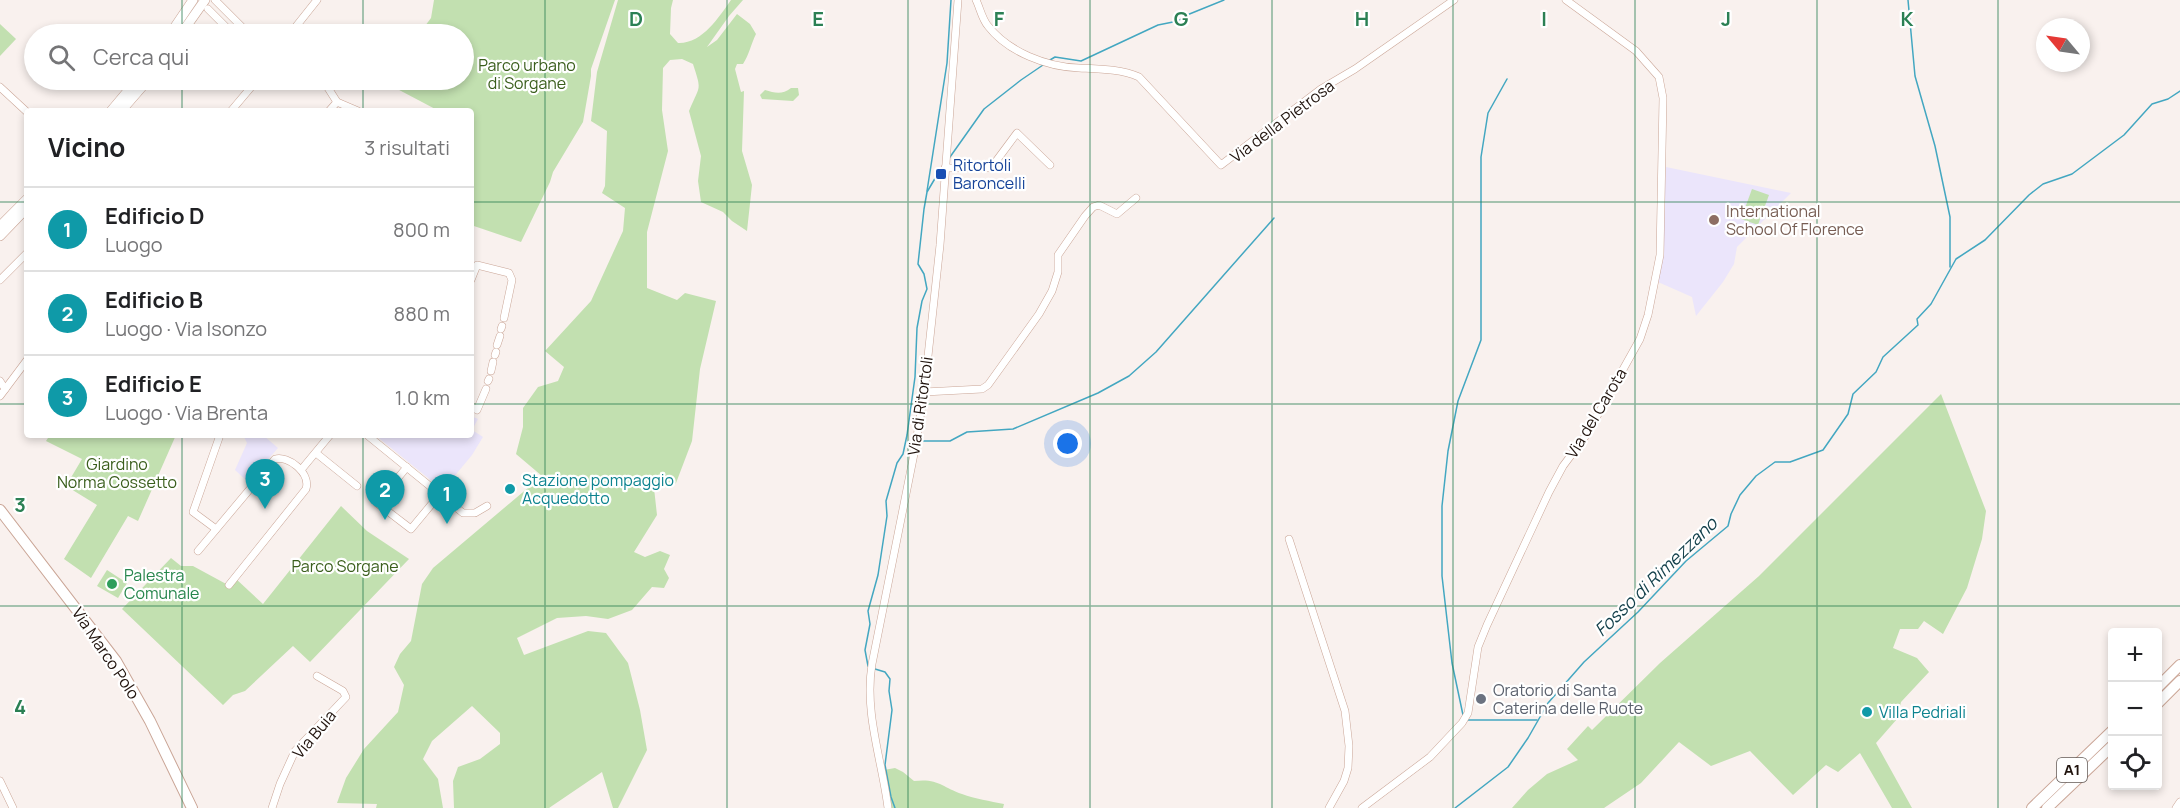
<!DOCTYPE html>
<html lang="it">
<meta charset="utf-8">
<style>
:root{--surface:#fff;--page:#f6f6f6;--text:#202124;--muted:#757577;--line:#e0e0e0;--accent:#0f766e}
body{margin:0;font-family:Manrope,sans-serif;background:var(--page);color:var(--text)}
.controls{position:absolute;right:18px;bottom:18px;display:grid;overflow:hidden;border-radius:6px;box-shadow:0 3px 9px #0003}
.controls button{width:54px;height:54px;display:grid;place-items:center;padding:0;border:0;border-bottom:2px solid var(--line);background:var(--surface);color:var(--text);font:30px sans-serif}
.compass{position:absolute;left:2036px;top:18px;width:54px;height:54px;border-radius:50%;background:var(--surface);box-shadow:0 3px 9px #0003;rotate:299deg}
.you{position:absolute;left:1068px;top:444px;width:21px;height:21px;margin:-15px;border:4px solid #fff;border-radius:50%;background:#1a73e8;box-shadow:0 0 0 9px #1a73e833}
.badge{display:grid;place-items:center;width:39px;height:39px;border-radius:50%;background:var(--accent);color:#fff;font-size:20px;font-weight:700}
.pin{position:absolute;translate:-50% -50px;filter:drop-shadow(0 2px 3px #0008)}
.pin::after{content:'';position:absolute;top:32px;width:21px;height:18px;background:inherit;clip-path:polygon(0 0,100% 0,50% 100%)}
.list{margin:0;padding:0;list-style:none}
h2{display:flex;justify-content:space-between;align-items:center;height:78px;margin:0;padding:0 24px;font-size:26px}
h2 small{font-size:20px;font-weight:400;color:var(--muted)}
.list li{display:grid;grid-template-columns:39px 1fr auto;gap:18px;align-items:center;box-sizing:border-box;height:84px;padding:0 24px;border-top:2px solid var(--line)}
.list b{display:block;font-size:22px;white-space:nowrap}
.list p{margin:0;font-size:20px;white-space:nowrap;color:var(--muted)}
.list em{font-size:20px;font-style:normal;color:var(--muted)}
.icon{flex:none;width:33px;height:33px;fill:none;stroke:currentColor;stroke-width:2;stroke-linecap:round;stroke-linejoin:round}
.map{position:relative;flex:none;width:2180px;height:808px;overflow:hidden}
.search{position:absolute;background:var(--surface);box-shadow:0 3px 9px #0003;left:24px;top:24px;width:450px;height:66px;display:flex;align-items:center;gap:15px;box-sizing:border-box;padding:0 21px;border-radius:33px;color:var(--muted);font-size:22px}
.panel{position:absolute;background:var(--surface);box-shadow:0 3px 9px #0003;left:24px;top:108px;width:450px;height:330px;border-radius:6px}
.map>svg:first-child{display:block}
</style>
<div class="map">
<svg width="2180" height="808" viewBox="0 0 2180 808">
<rect width="100%" height="100%" fill="#f9f1ee"/>
<g fill="#ebe5fb">
<path d="M1666,167L1791,193L1737,247L1734,264L1723,282L1696,316L1692,297L1658,282L1662,259Z"/>
<path d="M471,416L478,419L472,430L483,437L472,455L443,490L375,435H471Z"/>
<path d="M243,435H263L278,448L248,482L235,470L247,443Z"/>
</g>
<g fill="#c2e0b0">
<path d="M434,0H615L591,69V76L583,122L553,172L550,182L521,242L471,225V111H439L384,82L385,80H464V34H419L431,18Z"/>
<path d="M618,0H673L671,8L670,34L678,43C702,44 719,17 731,0H743L729,16L707,47L717,40L737,14L750,24L756,34C751,44 749,55 743,64H737L735,69L741,92L744,91L742,151L752,185L747,231L732,221L723,212L701,202L698,181L701,156L689,111C700,84 702,92 693,64L682,59L670,60L663,68L662,110L668,151L647,232V288L677,300L685,293L716,301L700,369L692,441L676,483L672,486L654,488L657,515L634,552L645,557L660,551L670,555L664,569L669,578L664,588L652,587L632,610L608,619L586,616L557,618L517,638L524,655L588,631L606,633L628,663L640,710L647,750L618,808H613L602,772L549,808H454L453,781L458,767L480,759L500,744V733L472,706L432,741L423,759L438,779L443,808H376L377,804L337,803L346,778L364,749L398,712L404,685L394,667L400,654L411,641L422,584L433,568L542,476L516,454L523,427V408L538,387L558,381L564,367L545,351L591,301L623,231L625,208L602,193L605,186L607,131L591,121L597,72Z"/>
<path d="M0,24L16,39L0,56Z"/>
<path d="M791,88H798L799,95L793,101L762,99L760,95L765,90C775,93 782,95 791,88Z"/>
<path d="M1752,189L1769,195L1758,225L1741,219Z"/>
<path d="M1941,394L1986,511L1982,539L1967,588L1943,634L1924,621L1918,629H1900L1893,648L1917,658L1929,672L1901,702L1897,719L1876,743L1912,808H1892L1860,753L1838,772L1826,765L1793,795L1750,751L1711,766L1679,742L1641,783L1604,808H1512L1528,790L1547,774L1578,760L1567,749L1588,726L1592,730L1660,663L1759,576Z"/>
<path d="M50,435H176L138,521L128,516L91,578L64,559L97,505L66,486L82,459L46,441Z"/>
<path d="M341,506L367,531L409,559L310,662L293,646L245,691L233,695L223,705L122,609L171,558L181,566H193L228,585L235,578L263,604Z"/>
<path d="M107,570L127,583L118,598L97,586Z"/>
<path d="M895,768L903,772L914,781C938,778 942,787 962,794C975,799 990,801 1004,804L1003,808H892L884,770Z"/>
</g>
<g fill="none" stroke-linecap="round" stroke-linejoin="round">
<g stroke="#43a7c1" stroke-width="1.5">
<path d="M1908,0L1915,76L1935,146L1950,217V267"/>
<path d="M1050,60L1055,57L1081,61L1158,25L1178,21L1187,15L1224,0"/>
<path d="M950,157L984,109L1021,80L1043,65"/>
<path d="M927,191L947,63L951,0"/>
<path d="M919,441H950L967,432L1013,429L1098,393L1129,376L1156,352L1274,218"/>
<path d="M868,666L865,650L870,624L868,611L878,575L887,516L886,501L897,463L903,454L907,435L915,377L917,328L922,301L927,289L924,274L918,264L924,209L927,192L940,170"/>
<path d="M875,669L885,672L890,679L889,691L892,710L885,765L891,797L895,808"/>
<path d="M1463,715L1452,663L1442,576V506L1448,451L1458,401L1481,340V157L1488,113L1507,79"/>
<path d="M1467,720H1537"/>
<path d="M1455,808L1508,767L1528,738L1548,703L1584,662L1638,612L1686,561L1728,526L1731,514L1740,495L1756,476L1775,462H1790L1823,450L1848,414L1853,394L1876,372L1883,357L1918,325L1917,319L1931,304L1956,259L1985,240L2029,195L2043,184L2072,174L2124,135L2152,104L2168,99L2180,91"/>
</g>
<g stroke="#caa596" stroke-width="8">
<g id="minor">
<path d="M215,0L249,34"/>
<path d="M976,0C980,8 982,19 988,26C1008,52 1047,67 1079,68C1099,69 1121,69 1139,77L1221,165L1321,89L1355,69L1454,0"/>
<path d="M208,9L233,34"/>
<path d="M290,34L317,0"/>
<path d="M323,80L337,102L358,111"/>
<path d="M0,87L27,112"/>
<path d="M231,111L257,80"/>
<path d="M329,111L337,102"/>
<path d="M945,168H991L1017,133L1050,165"/>
<path d="M0,280L27,253"/>
<path d="M471,280L477,265L509,273L512,280L504,318"/>
<path d="M501,329L502,326"/>
<path d="M497,345L500,336"/>
<path d="M495,355L496,352"/>
<path d="M491,371L493,362"/>
<path d="M0,381L5,389"/>
<path d="M488,381L489,379"/>
<path d="M924,392L982,389L988,385L1039,314L1052,291L1058,272V255L1085,216L1093,207L1099,205L1117,214L1136,198"/>
<path d="M0,396L27,360"/>
<path d="M471,406L477,410L486,389"/>
<path d="M367,435L463,513H475L487,506"/>
<path d="M316,453L357,486"/>
<path d="M407,467L377,503L411,529L440,494"/>
<path d="M301,470L330,435"/>
<path d="M216,529L193,512L220,435"/>
<path d="M1289,539L1345,711L1349,746L1348,768L1344,781L1329,808"/>
<path d="M198,551L275,459C288,455 311,473 306,489L229,585"/>
<path d="M0,781L13,808"/>
<path d="M272,808L280,784L295,751L346,697L343,691L317,676"/>
<path d="M888,808C882,760 864,713 872,664L915,449L924,393L940,245L958,0"/>
<path d="M1362,808L1430,757L1462,723L1468,713L1478,647L1487,625L1549,492L1563,466L1587,434L1640,339L1648,315L1660,255L1663,98L1659,77L1636,51L1566,0"/>
<path d="M2176,808L2180,802"/>
</g>
</g>
<g stroke="#caa596" stroke-width="10">
<g id="major">
<path d="M170,34L193,0"/>
<path d="M181,34L205,0"/>
<path d="M111,111L137,80"/>
<path d="M121,111L148,80"/>
<path d="M0,226L27,199"/>
<path d="M0,236L27,208"/>
</g>
</g>
<g stroke="#caa596" stroke-width="12">
<g id="highway">
<path d="M0,510L116,661L150,721L192,808"/>
<path d="M2158,687L2180,665"/>
<path d="M2158,703L2180,681"/>
<path d="M2032,808L2112,731"/>
<path d="M2047,808L2112,746"/>
</g>
</g>
<use href="#minor" stroke="#fff" stroke-width="7"/>
<use href="#major" stroke="#fff" stroke-width="9"/>
<use href="#highway" stroke="#fff" stroke-width="10"/>
</g>
<path fill="none" stroke="#2b8054" stroke-width="1.5" stroke-opacity="0.55" d="M182,0V34M363,0V34M545,0V808M727,0V808M908,0V808M1090,0V808M1272,0V808M1453,0V808M1635,0V808M1817,0V808M1998,0V808M182,80V111M363,80V111M0,202H27M471,202H2180M0,404H27M471,404H2180M182,435V808M363,435V808M0,606H2180"/>
<rect fill="#1a4fb4" stroke="#fff" stroke-width="2" x="935" y="168" width="12" height="12" rx="3"/>
<circle fill="#8d6e63" stroke="#fff" stroke-width="2" cx="1714" cy="220" r="6"/>
<g fill="#0f9aa8" stroke="#fff" stroke-width="2">
<circle cx="510" cy="489" r="6"/>
<circle cx="1867" cy="712" r="6"/>
</g>
<circle fill="#2e9e5b" stroke="#fff" stroke-width="2" cx="112" cy="584" r="6"/>
<circle fill="#6b7280" stroke="#fff" stroke-width="2" cx="1481" cy="699" r="6"/>
<g text-anchor="middle" stroke-width="4.5" stroke-linejoin="round" paint-order="stroke">
<rect fill="#fff" stroke="#635a56" stroke-width="1.5" x="2057" y="758" width="30" height="24" rx="4.5"/>
<g font-size="15" font-weight="bold" fill="#20130d">
<text x="2072" y="775">A1</text>
</g>
<g font-size="16" fill="#3a5e1c" stroke="#fff">
<text x="527" y="71">Parco urbano<tspan x="527" dy="18">di Sorgane</tspan></text>
<text x="117" y="470">Giardino<tspan x="117" dy="18">Norma Cossetto</tspan></text>
<text x="345" y="572">Parco Sorgane</text>
</g>
<g font-size="16" fill="#20130d" stroke="#fff">
<text transform="translate(1282 121) rotate(-37)" y="6">Via della Pietrosa</text>
<text transform="translate(920 406) rotate(-82)" y="6">Via di Ritortoli</text>
<text transform="translate(1596 413) rotate(-59)" y="6">Via del Carota</text>
<text transform="translate(106 653) rotate(56)" y="6">Via Marco Polo</text>
<text transform="translate(314 734) rotate(-50)" y="6">Via Buia</text>
</g>
<g font-size="16" fill="#164399" stroke="#fff" text-anchor="start">
<text x="953" y="171">Ritortoli<tspan x="953" dy="18">Baroncelli</tspan></text>
</g>
<g font-size="16" fill="#785e54" stroke="#fff" text-anchor="start">
<text x="1726" y="217">International<tspan x="1726" dy="18">School Of Florence</tspan></text>
</g>
<g font-size="16" fill="#0d838f" stroke="#fff" text-anchor="start">
<text x="522" y="486">Stazione pompaggio<tspan x="522" dy="18">Acquedotto</tspan></text>
<text x="1879" y="718">Villa Pedriali</text>
</g>
<g font-size="16" fill="#27864d" stroke="#fff" text-anchor="start">
<text x="124" y="581">Palestra<tspan x="124" dy="18">Comunale</tspan></text>
</g>
<g font-size="16" fill="#5b616d" stroke="#fff" text-anchor="start">
<text x="1493" y="696">Oratorio di Santa<tspan x="1493" dy="18">Caterina delle Ruote</tspan></text>
</g>
<g font-size="18" font-style="italic" fill="#123f4a" stroke="#fff">
<text transform="translate(1656 577) rotate(-44)" y="6">Fosso di Rimezzano</text>
</g>
</g>
<g font-size="20" text-anchor="middle" font-weight="bold" fill="#2b8054" stroke="#fff" stroke-width="4.5" stroke-linejoin="round" paint-order="stroke">
<text x="636" y="26">D</text>
<text x="818" y="26">E</text>
<text x="999" y="26">F</text>
<text x="1181" y="26">G</text>
<text x="1362" y="26">H</text>
<text x="1544" y="26">I</text>
<text x="1726" y="26">J</text>
<text x="1907" y="26">K</text>
<text x="20" y="512">3</text>
<text x="20" y="714">4</text>
</g>
</svg>
<div class="controls">
<button>+</button>
<button>−</button>
<button><svg class="icon" aria-label="locate" viewBox="0 0 24 24"><circle cx="12" cy="12" r="6"/><path d="M12 2v4M12 18v4M2 12h4M18 12h4"/></svg></button>
</div>
<svg class="compass" viewBox="-18 -18 36 36"><path d="M0-13l5 13h-10z" fill="#e53935"/><path d="M0 13l5-13h-10z" fill="#757577"/></svg>
<div class="you"></div>
<div class="pin badge" style="left:447px;top:524px;background:#0f9aa8">1</div>
<div class="pin badge" style="left:385px;top:520px;background:#0f9aa8">2</div>
<div class="pin badge" style="left:265px;top:509px;background:#0f9aa8">3</div>
<div class="search"><svg class="icon" aria-label="search" viewBox="0 0 24 24"><circle cx="10" cy="10" r="6"/><path d="M15 15l6 6"/></svg>Cerca qui</div>
<section class="panel">
<h2>Vicino<small>3 risultati</small></h2>
<ul class="list">
<li><span class="badge" style="background:#0f9aa8">1</span><div><b>Edificio D</b><p>Luogo</p></div><em>800 m</em></li>
<li><span class="badge" style="background:#0f9aa8">2</span><div><b>Edificio B</b><p>Luogo · Via Isonzo</p></div><em>880 m</em></li>
<li><span class="badge" style="background:#0f9aa8">3</span><div><b>Edificio E</b><p>Luogo · Via Brenta</p></div><em>1.0 km</em></li>
</ul>
</section>
</div>
